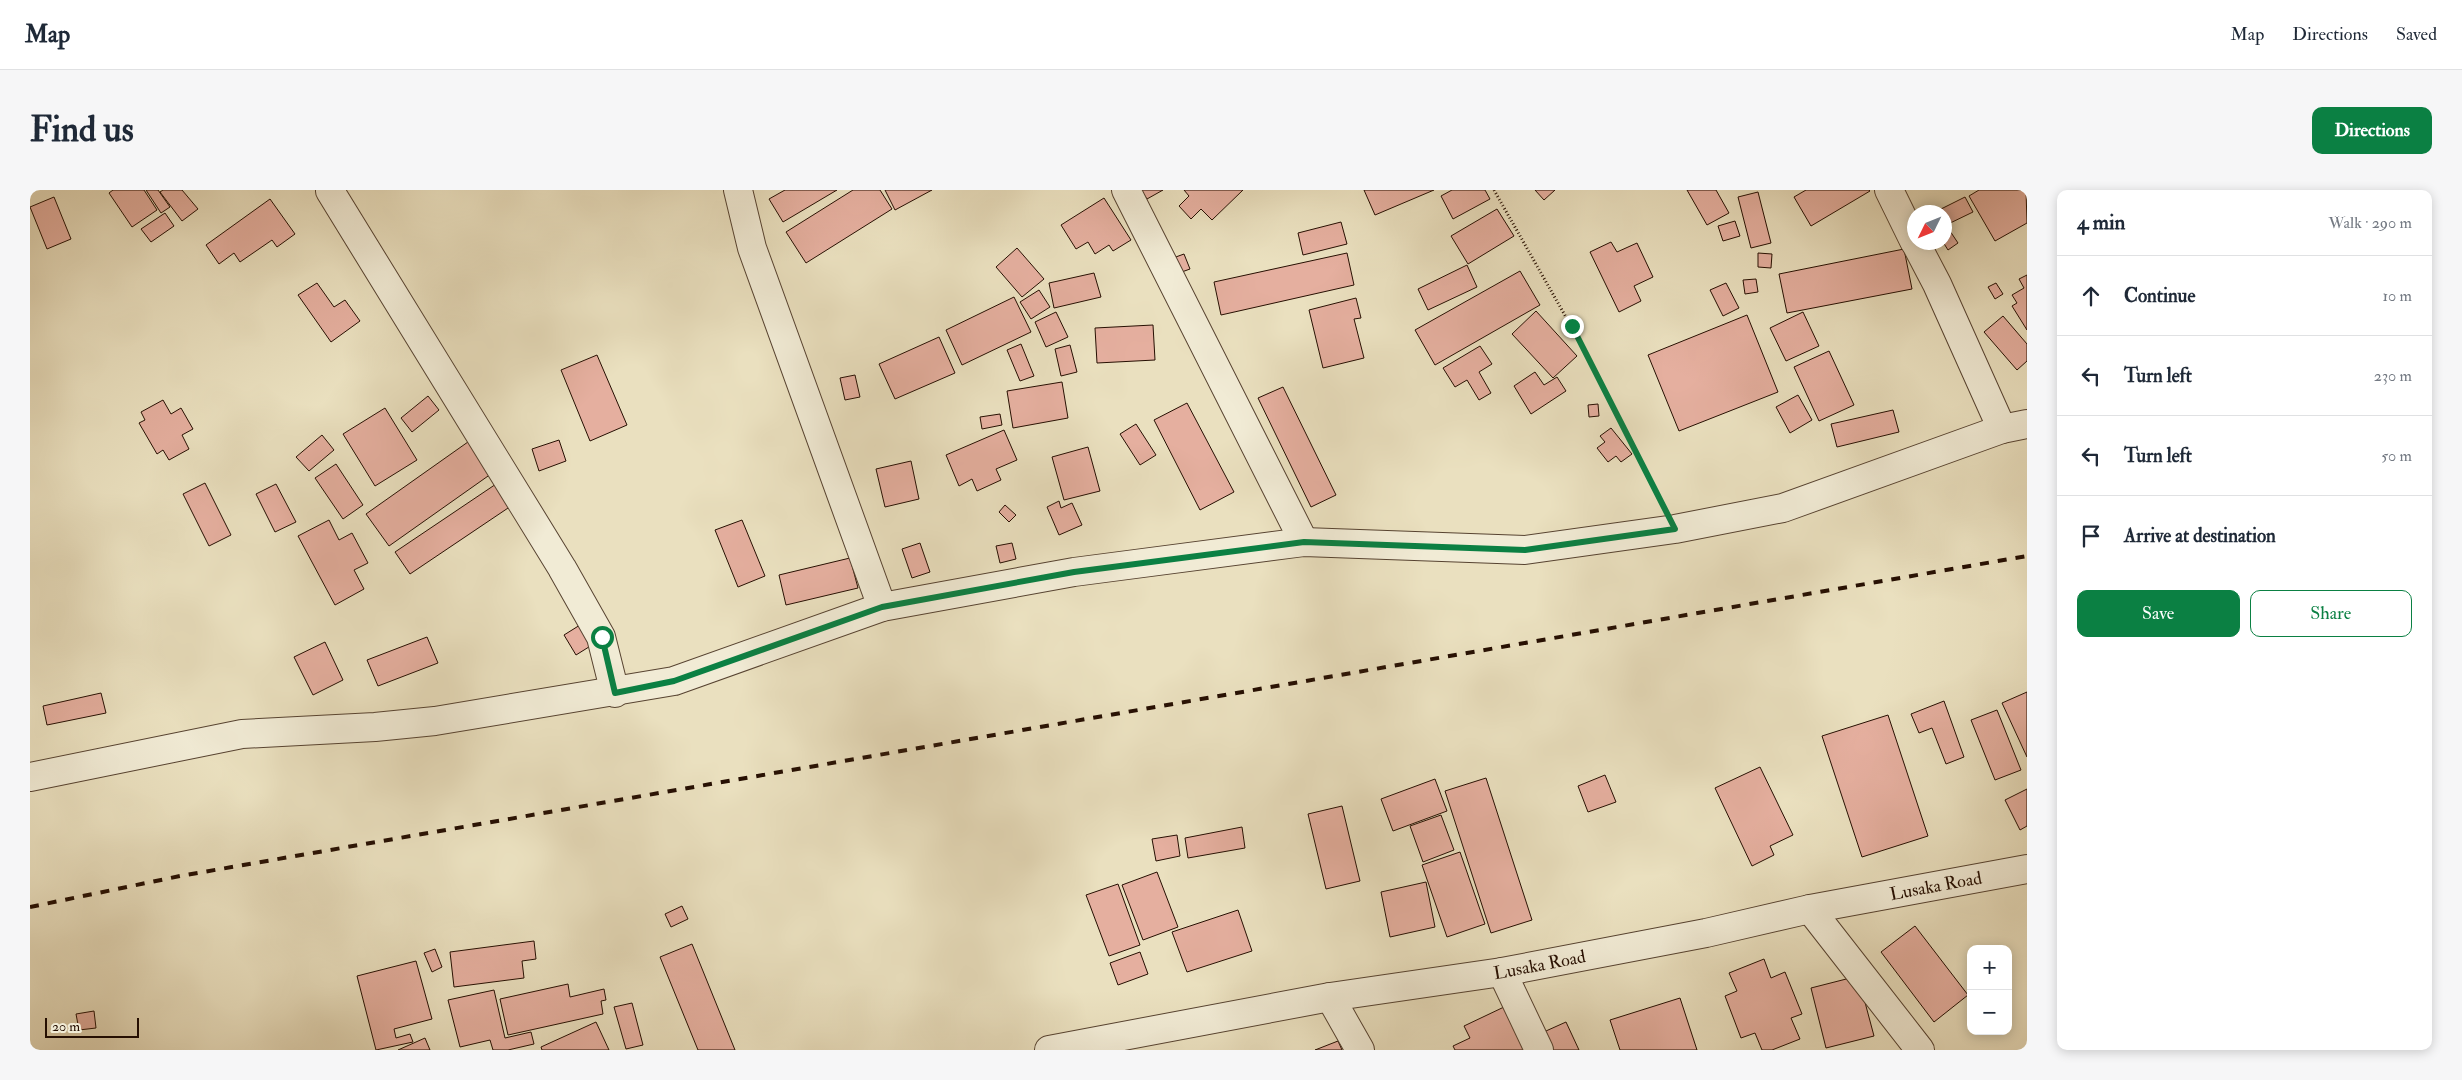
<!DOCTYPE html>
<meta charset="utf-8">
<style>
:root{--surface:#fff;--page:#f6f6f7;--text:#1f2937;--muted:#747a83;--line:#e0e1e3;--accent:#0b8043}
body{margin:0;font-family:"IM FELL Double Pica",serif;background:var(--page);color:var(--text)}
.controls{position:absolute;right:15px;bottom:15px;display:grid;overflow:hidden;border-radius:10px;box-shadow:0 2px 12px #0003}
.controls button{width:45px;height:45px;display:grid;place-items:center;padding:0;border:0;border-bottom:1px solid var(--line);background:var(--surface);color:var(--text);font:25px sans-serif}
.compass{position:absolute;left:1877px;top:15px;width:45px;height:45px;border-radius:50%;background:var(--surface);box-shadow:0 2px 12px #0003;rotate:227deg}
.scale{position:absolute;left:15px;bottom:12px;width:94px;box-sizing:border-box;padding-left:5px;border:2px solid #260f02;border-top:0;font-size:14px;line-height:18px;white-space:nowrap;color:#260f02;-webkit-text-stroke:4px #f1ebd5;paint-order:stroke}
.stop{position:absolute;width:15px;height:15px;margin:-11px;border:4px solid #0b8043;border-radius:50%;background:#fff}
.stop.end{background:#0b8043;border-color:#fff;box-shadow:0 1px 5px #0008}
.list{margin:0;padding:0;list-style:none}
h2{display:flex;justify-content:space-between;align-items:center;height:65px;margin:0;padding:0 20px;font-size:21px}
h2 small{font-size:16px;font-weight:400;color:var(--muted)}
.list li{display:grid;grid-template-columns:32px 1fr auto;gap:15px;align-items:center;box-sizing:border-box;height:80px;padding:0 20px;border-top:1px solid var(--line)}
.list b{display:block;font-size:19px;white-space:nowrap}
.list em{font-size:16px;font-style:normal;color:var(--muted)}
.actions{display:flex;gap:10px;padding:15px 20px}
.actions a{flex:1;padding:11px 0;border:1px solid var(--accent);border-radius:10px;text-align:center;font-size:18px;color:var(--accent)}
.actions .main{background:var(--accent);color:#fff}
.icon{flex:none;width:28px;height:28px;fill:none;stroke:currentColor;stroke-width:2;stroke-linecap:round;stroke-linejoin:round}
.map{position:relative;flex:none;width:1997px;height:860px;overflow:hidden;border-radius:10px}
header{display:flex;align-items:center;gap:30px;box-sizing:border-box;height:70px;padding:0 25px;background:var(--surface);border-bottom:1px solid var(--line)}
header strong{font-size:24px}
nav{display:flex;gap:28px;margin-inline-start:auto;font-size:18px}
.intro{display:flex;align-items:center;justify-content:space-between;box-sizing:border-box;height:120px;padding:0 30px}
h1{margin:0;font-size:35px}
.button{padding:12px 22px;border-radius:10px;background:var(--accent);color:#fff;font-size:18px;font-weight:700}
main{display:flex;gap:30px;padding:0 30px}
aside{flex:1;background:var(--surface);border-radius:10px;box-shadow:0 2px 12px #0003}
.map>svg:first-child{display:block}
</style>
<header>
<strong>Map</strong>
<nav><a>Map</a><a>Directions</a><a>Saved</a></nav>
</header>
<div class="intro"><h1>Find us</h1><a class="button">Directions</a></div>
<main>
<div class="map">
<svg width="1997" height="860" viewBox="0 0 1997 860">
<rect width="100%" height="100%" fill="#eae0bf"/>
<filter id="stains"><feTurbulence type="fractalNoise" baseFrequency=".004" numOctaves="4"/><feColorMatrix values="0 0 0 0 .2 0 0 0 0 .09 0 0 0 0 .02 0 0 0 .5 -.17"/></filter>
<radialGradient id="worn" r=".72"><stop offset=".6" stop-color="#630" stop-opacity="0"/><stop offset="1" stop-color="#630" stop-opacity=".3"/></radialGradient>
<g fill="#e5af9f" stroke="#260f02">
<path d="M83,0H114L127,20L102,37L79,3Z"/>
<path d="M116,0H128L140,17L131,23Z"/>
<path d="M133,0H152L168,19L152,31L130,2Z"/>
<path d="M755,0H807L753,32L739,9Z"/>
<path d="M823,0H850L862,19L776,73L756,42Z"/>
<path d="M855,0H902L865,20Z"/>
<path d="M1111,0H1133L1117,9Z"/>
<path d="M1154,0H1213L1182,30L1171,19L1161,29L1149,16L1159,6Z"/>
<path d="M1334,0H1404L1345,25Z"/>
<path d="M1422,0H1455L1460,9L1423,29L1411,6Z"/>
<path d="M1505,0H1525L1514,10Z"/>
<path d="M1657,0H1686L1699,23L1677,35Z"/>
<path d="M1776,0H1839L1840,1L1781,36L1764,7Z"/>
<path d="M1949,0H1996L1997,33L1965,51L1939,6Z"/>
<path d="M1728,2L1741,53L1721,58L1708,7Z"/>
<path d="M24,7L41,49L17,59L0,17Z"/>
<path d="M1935,7L1943,22L1914,36V22H1905Z"/>
<path d="M1074,8L1101,50L1083,61L1079,55L1065,64L1058,52L1046,59L1031,35Z"/>
<path d="M240,9L265,44L247,57L242,50L210,72L204,63L189,74L176,55Z"/>
<path d="M1467,19L1484,46L1438,74L1421,46Z"/>
<path d="M135,23L144,36L121,52L111,39Z"/>
<path d="M1705,31L1710,46L1693,51L1688,36Z"/>
<path d="M1311,32L1317,54L1273,65L1268,43Z"/>
<path d="M1918,38L1928,53L1918,60L1913,52L1914,40Z"/>
<path d="M1581,52L1587,62L1607,53L1623,87L1604,96L1611,111L1589,122L1560,62Z"/>
<path d="M987,58L1014,89L992,107L966,77Z"/>
<path d="M1874,59L1882,99L1757,123L1749,84Z"/>
<path d="M1317,63L1324,95L1191,125L1184,92Z"/>
<path d="M1728,63L1742,64L1741,78L1728,77Z"/>
<path d="M1154,64L1160,79L1149,83L1143,68Z"/>
<path d="M1437,75L1447,97L1398,120L1388,99Z"/>
<path d="M1490,81L1510,115L1405,175L1385,140Z"/>
<path d="M1064,83L1071,107L1024,118L1019,93Z"/>
<path d="M1997,85V140L1982,116L1987,113L1982,105L1994,98L1989,89Z"/>
<path d="M1726,89L1728,102L1715,104L1713,90Z"/>
<path d="M287,93L304,117L315,110L330,131L301,152L268,105Z"/>
<path d="M1696,93L1709,118L1693,126L1680,100Z"/>
<path d="M1966,93L1973,104L1965,109L1958,97Z"/>
<path d="M1009,100L1020,117L1001,129L990,112Z"/>
<path d="M984,107L1001,142L932,175L916,140Z"/>
<path d="M1326,108L1331,128L1324,129L1334,168L1293,178L1279,120Z"/>
<path d="M1506,121L1547,166L1523,188L1482,144Z"/>
<path d="M1026,122L1038,147L1016,157L1005,132Z"/>
<path d="M1773,122L1789,156L1756,171L1740,138Z"/>
<path d="M1717,125L1748,202L1649,241L1618,165Z"/>
<path d="M1973,126L1997,154V171L1987,180L1954,142Z"/>
<path d="M1123,135L1125,170L1067,173L1065,138Z"/>
<path d="M909,147L925,183L865,209L849,174Z"/>
<path d="M991,154L1004,186L990,191L977,160Z"/>
<path d="M1040,155L1047,182L1031,186L1025,159Z"/>
<path d="M1450,156L1462,174L1449,182L1461,203L1449,210L1437,190L1425,197L1413,178Z"/>
<path d="M1799,161L1824,215L1789,231L1764,177Z"/>
<path d="M567,165L597,235L560,251L531,180Z"/>
<path d="M1505,182L1514,195L1527,187L1536,201L1501,224L1484,196Z"/>
<path d="M825,185L830,207L815,210L810,188Z"/>
<path d="M1032,192L1038,228L983,238L977,201Z"/>
<path d="M1253,197L1306,305L1281,317L1228,208Z"/>
<path d="M1768,205L1782,230L1760,243L1746,217Z"/>
<path d="M398,206L409,220L382,242L371,228Z"/>
<path d="M133,210L141,224L151,218L163,239L152,245L159,259L139,270L133,260L127,264L109,233L115,230L111,222Z"/>
<path d="M1157,213L1204,302L1170,320L1124,230Z"/>
<path d="M1568,214L1569,226L1559,227L1558,215Z"/>
<path d="M355,218L387,270L345,296L313,244Z"/>
<path d="M1863,220L1869,242L1807,257L1801,234Z"/>
<path d="M970,224L972,235L952,239L950,227Z"/>
<path d="M1106,234L1126,265L1110,275L1090,244Z"/>
<path d="M1581,238L1602,264L1591,272L1586,266L1578,272L1567,258L1575,252L1570,246Z"/>
<path d="M974,240L987,270L966,279L971,290L947,301L942,289L929,296L916,265Z"/>
<path d="M292,245L304,260L279,281L266,267Z"/>
<path d="M445,247L468,279L359,356L336,324Z"/>
<path d="M529,250L536,271L509,281L502,259Z"/>
<path d="M1058,257L1070,301L1034,310L1022,267Z"/>
<path d="M881,271L889,309L855,317L846,279Z"/>
<path d="M306,274L333,315L313,329L285,288Z"/>
<path d="M472,290L487,312L380,384L365,362Z"/>
<path d="M175,293L201,345L179,356L153,304Z"/>
<path d="M246,294L266,332L245,342L226,304Z"/>
<path d="M1029,311L1031,318L1042,313L1052,335L1029,345L1017,317Z"/>
<path d="M975,315L986,325L979,332L969,322Z"/>
<path d="M299,330L309,350L322,343L338,373L324,380L334,399L305,415L268,346Z"/>
<path d="M712,330L735,386L708,397L685,340Z"/>
<path d="M890,353L900,382L882,388L872,359Z"/>
<path d="M982,353L986,369L970,373L966,356Z"/>
<path d="M820,368L828,398L756,415L749,385Z"/>
<path d="M550,435L562,455L546,465L534,445Z"/>
<path d="M397,447L408,473L348,496L337,470Z"/>
<path d="M295,452L313,490L283,505L264,467Z"/>
<path d="M1997,502V567L1972,513Z"/>
<path d="M71,503L76,523L17,535L13,516Z"/>
<path d="M1914,511L1934,567L1916,574L1902,538L1889,543L1881,524Z"/>
<path d="M1967,520L1991,580L1965,590L1941,530Z"/>
<path d="M1858,525L1898,646L1832,667L1792,546Z"/>
<path d="M1730,577L1763,645L1740,656L1744,665L1722,676L1685,598Z"/>
<path d="M1575,585L1586,612L1558,622L1548,596Z"/>
<path d="M1456,588L1502,730L1461,743L1415,601Z"/>
<path d="M1405,589L1417,621L1363,641L1351,609Z"/>
<path d="M1997,599V636L1990,640L1975,610Z"/>
<path d="M1312,616L1330,691L1296,699L1278,624Z"/>
<path d="M1411,625L1424,660L1393,672L1380,636Z"/>
<path d="M1212,637L1215,658L1158,668L1155,648Z"/>
<path d="M1147,645L1150,666L1126,671L1122,649Z"/>
<path d="M1430,662L1455,734L1417,747L1392,675Z"/>
<path d="M1127,682L1148,737L1113,750L1092,695Z"/>
<path d="M1396,692L1405,737L1360,747L1351,702Z"/>
<path d="M1088,694L1110,755L1079,766L1056,705Z"/>
<path d="M652,716L658,729L641,737L635,724Z"/>
<path d="M1208,720L1222,761L1157,782L1142,742Z"/>
<path d="M1885,736L1938,805L1904,832L1851,762Z"/>
<path d="M504,751L506,769L492,771L494,788L424,797L420,762Z"/>
<path d="M662,754L705,860H668L630,767Z"/>
<path d="M405,759L412,777L402,782L394,763Z"/>
<path d="M1110,762L1118,784L1088,795L1080,773Z"/>
<path d="M1734,769L1741,788L1755,782L1772,824L1761,828L1770,849L1742,860H1732L1725,843L1711,848L1695,806L1707,801L1699,783Z"/>
<path d="M386,771L402,829L364,839L366,848L380,844L383,852L346,860L327,786Z"/>
<path d="M1828,786L1844,846L1796,858L1781,798Z"/>
<path d="M538,794L540,807L574,799L576,810L571,811L573,824L478,845L470,809Z"/>
<path d="M464,800L475,848L501,842L504,854L478,860H463L460,850L430,857L418,810Z"/>
<path d="M1650,808L1667,860H1590L1580,830Z"/>
<path d="M602,813L613,855L596,859L584,817Z"/>
<path d="M1474,817L1494,860H1425L1423,856L1440,848L1434,836Z"/>
<path d="M64,821L66,838L49,840L46,824Z"/>
<path d="M566,832L579,860H512L511,857Z"/>
<path d="M1536,832L1549,860H1513L1507,845Z"/>
<path d="M395,848L400,860H368Z"/>
<path d="M1308,851L1312,860H1285Z"/>
</g>
<g fill="none" stroke-linecap="round" stroke-linejoin="round">
<g stroke="#574331" stroke-width="30">
<g id="minor">
<path d="M708,0L722,58L852,417"/>
<path d="M1096,0L1274,352"/>
<path d="M1859,0L1884,51"/>
<path d="M300,1L532,378L571,447L585,503"/>
<path d="M1885,52L1907,94L1972,239"/>
<path d="M0,587L212,544L345,537L405,531L644,491L852,417L1044,382L1274,352L1495,360L1645,339L1753,318L1972,239L1997,234"/>
<path d="M1780,719L1890,860"/>
<path d="M1472,782L1509,860"/>
<path d="M1300,807L1330,860"/>
</g>
</g>
<g stroke="#574331" stroke-width="30">
<g id="tertiary">
<path id="s1" d="M1019,860L1300,807L1472,782L1676,743L1780,719L1997,679"/>
</g>
</g>
<path stroke="#260f02" stroke-width="3" stroke-dasharray="1 2.5" stroke-linecap="butt" d="M1464,0L1541,136L1631,311"/>
<use href="#minor" stroke="#f1ebd5" stroke-width="28"/>
<use href="#tertiary" stroke="#f1ebd5" stroke-width="28"/>
<path stroke="#260f02" stroke-width="4" stroke-dasharray="9 9" stroke-linecap="butt" d="M0,717L150,686L1997,366"/>
</g>
<g fill="none" stroke-linecap="round" stroke-linejoin="round">
<path stroke="#0b8043" stroke-width="6" d="M572,447L585,503L644,491L852,417L1044,382L1274,352L1495,360L1645,339L1542,136"/>
</g>
<g text-anchor="middle" stroke-width="4" stroke-linejoin="round" paint-order="stroke">
<g font-size="18" fill="#260f02" stroke="#f1ebd5">
<text dy="6" stroke="none"><textPath href="#s1" startOffset="902">Lusaka Road</textPath></text>
<text dy="6" stroke="none"><textPath href="#s1" startOffset="498">Lusaka Road</textPath></text>
</g>
</g>
<rect width="100%" height="100%" filter="url(#stains)"/>
<rect width="100%" height="100%" fill="url(#worn)"/>
</svg>
<div class="controls">
<button>+</button>
<button>−</button>
</div>
<svg class="compass" viewBox="-18 -18 36 36"><path d="M0-13l5 13h-10z" fill="#e53935"/><path d="M0 13l5-13h-10z" fill="#747a83"/></svg>
<div class="scale">20 m</div>
<div class="stop" style="left:572px;top:447px"></div>
<div class="stop end" style="left:1542px;top:136px"></div>
</div>
<aside>
<h2>4 min<small>Walk · 290 m</small></h2>
<ul class="list">
<li><svg class="icon" aria-label="ahead" viewBox="0 0 24 24"><path d="M12 20V5M6 11l6-6 6 6"/></svg><div><b>Continue</b></div><em>10 m</em></li>
<li><svg class="icon" aria-label="left" viewBox="0 0 24 24"><path d="M17 20v-9H6M10 6l-5 5 5 5"/></svg><div><b>Turn left</b></div><em>230 m</em></li>
<li><svg class="icon" aria-label="left" viewBox="0 0 24 24"><path d="M17 20v-9H6M10 6l-5 5 5 5"/></svg><div><b>Turn left</b></div><em>50 m</em></li>
<li><svg class="icon" aria-label="arrive" viewBox="0 0 24 24"><path d="M6 21V4h12l-3 4 3 4H6"/></svg><div><b>Arrive at destination</b></div></li>
</ul>
<div class="actions"><a class="main">Save</a><a>Share</a></div>
</aside>
</main>
